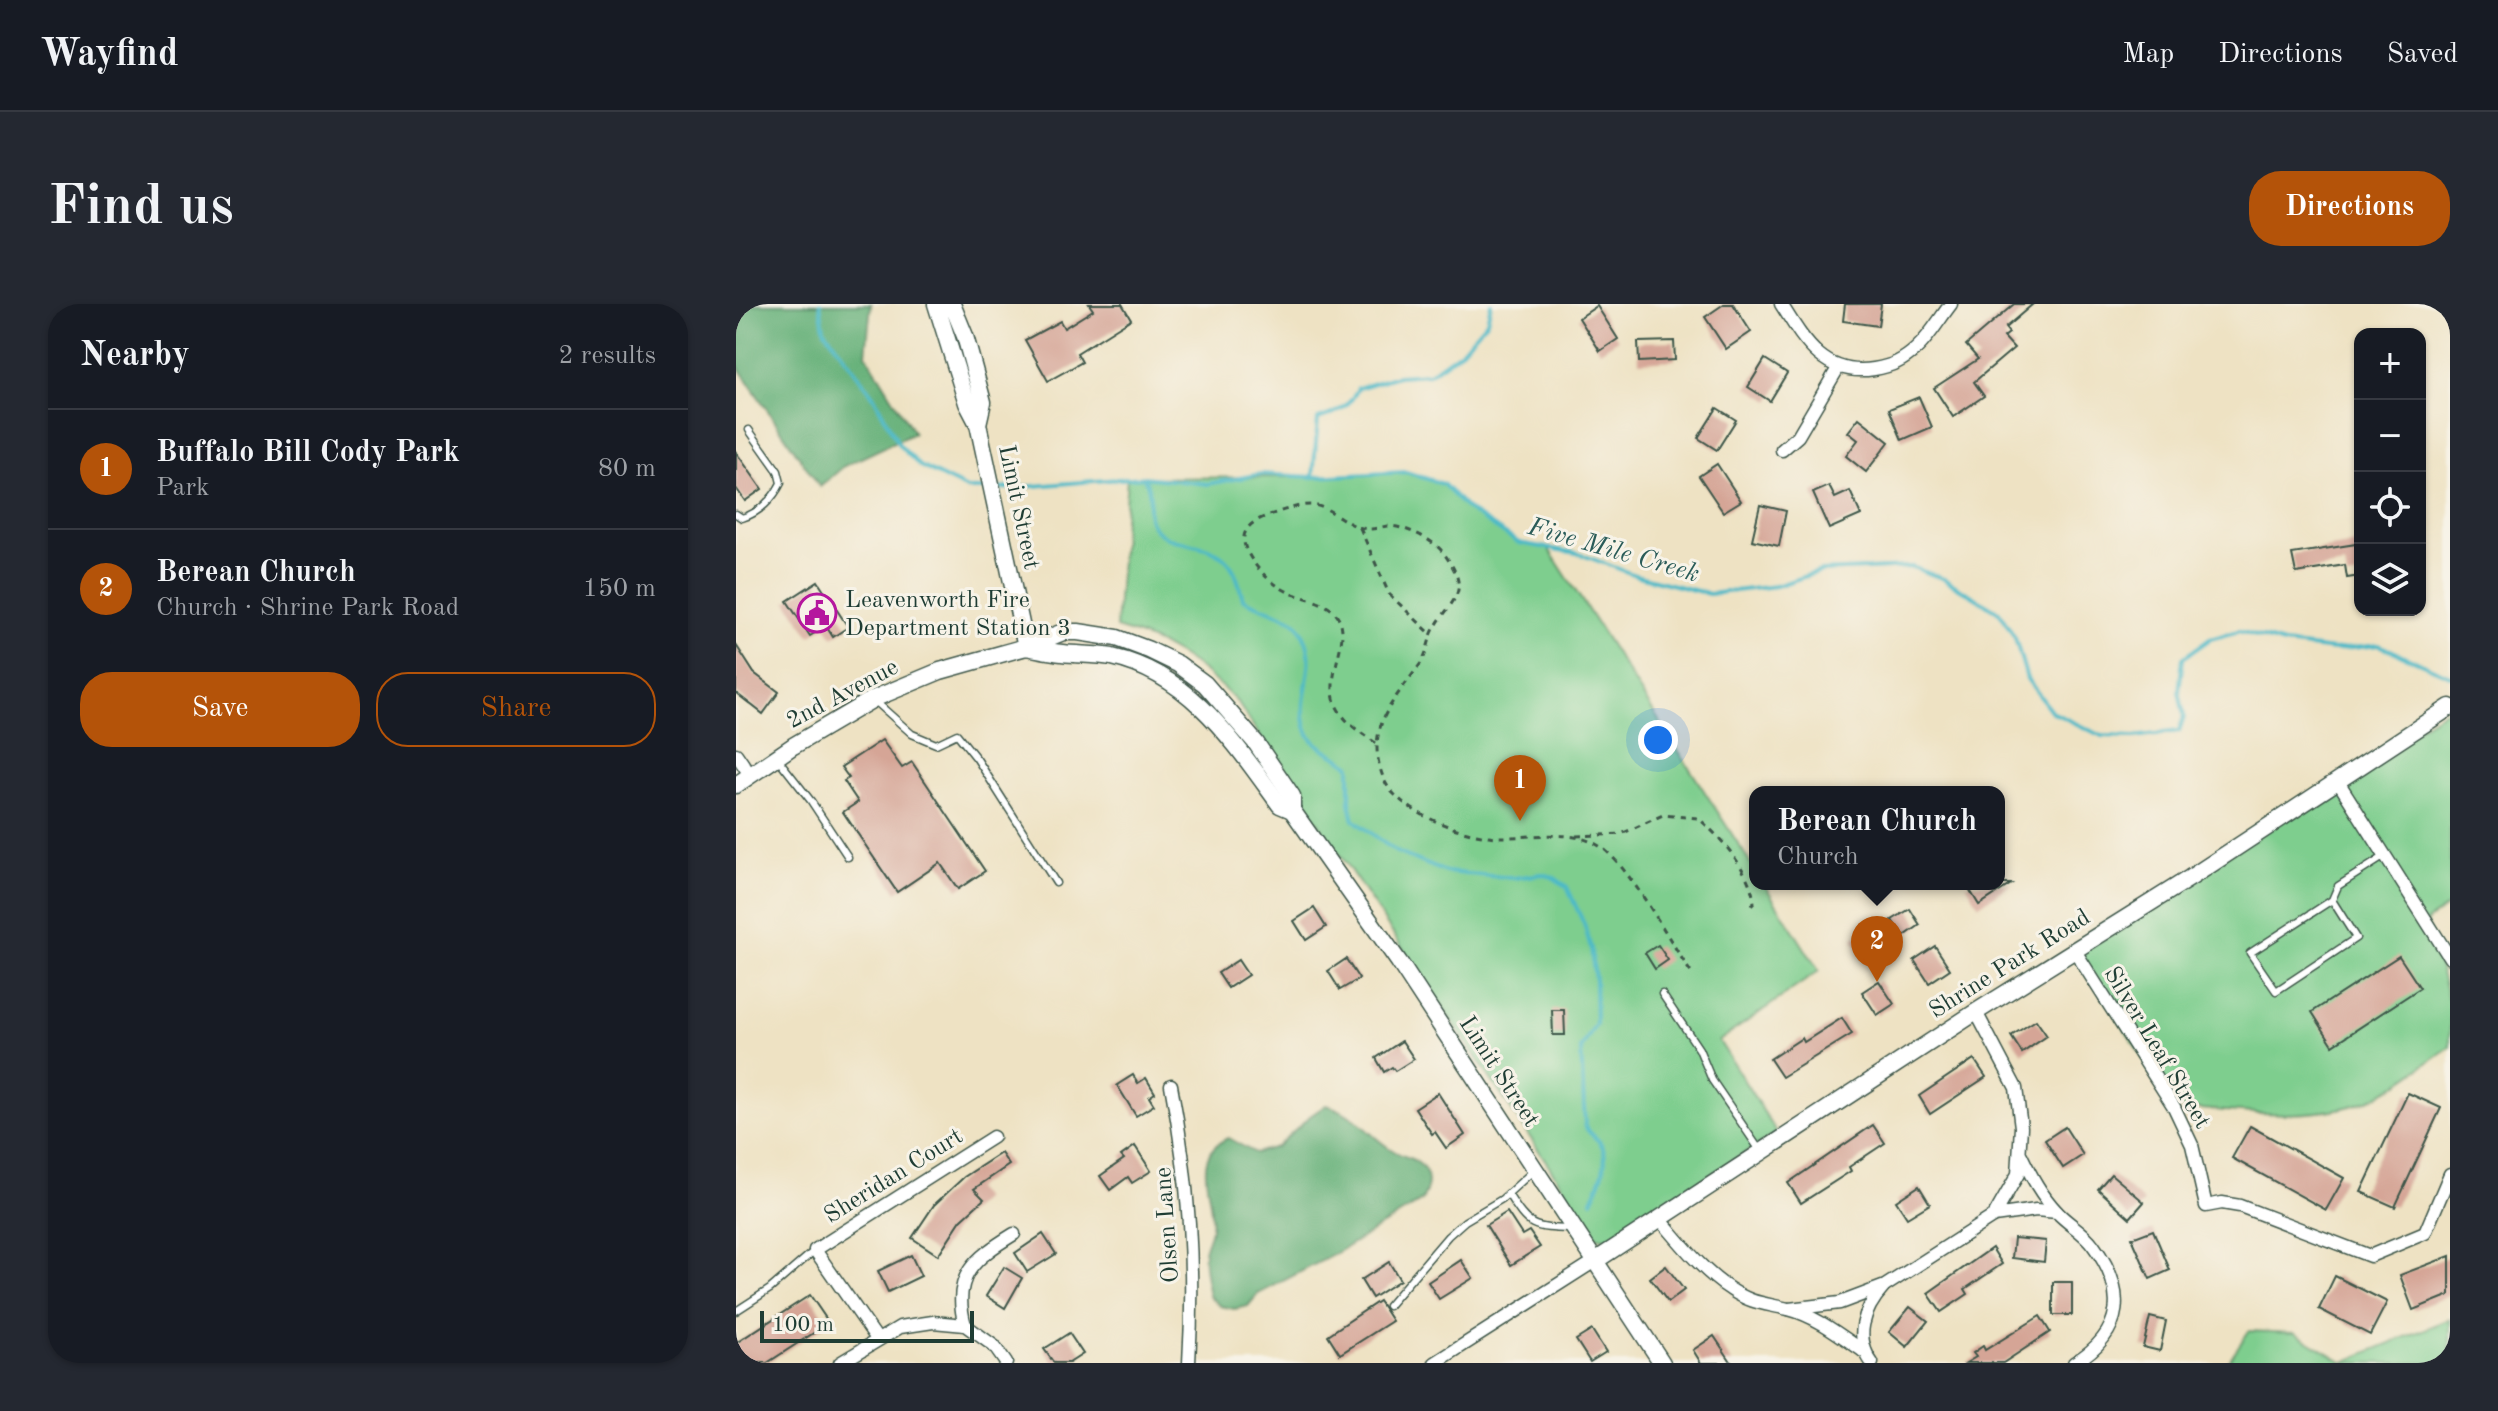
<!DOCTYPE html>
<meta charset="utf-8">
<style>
:root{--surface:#171b24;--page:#242831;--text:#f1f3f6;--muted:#9ea1a6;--line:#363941;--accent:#b45309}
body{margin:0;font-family:"Old Standard TT",serif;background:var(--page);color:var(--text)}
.controls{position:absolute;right:24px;top:24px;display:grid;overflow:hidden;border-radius:16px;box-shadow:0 2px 6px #0004}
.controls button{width:72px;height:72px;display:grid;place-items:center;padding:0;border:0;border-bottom:2px solid var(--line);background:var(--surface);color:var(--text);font:40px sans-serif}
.scale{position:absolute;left:24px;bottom:20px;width:214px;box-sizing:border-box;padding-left:8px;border:4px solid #1f3d34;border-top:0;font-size:22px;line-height:28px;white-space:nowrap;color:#1f3d34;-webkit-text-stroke:6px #f7f3e8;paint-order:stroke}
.you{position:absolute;left:922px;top:436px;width:28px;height:28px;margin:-20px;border:6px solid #fff;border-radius:50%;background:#1a73e8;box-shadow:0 0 0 12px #1a73e833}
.badge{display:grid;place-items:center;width:52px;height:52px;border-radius:50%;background:var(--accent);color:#fff;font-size:26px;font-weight:700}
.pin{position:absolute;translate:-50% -66px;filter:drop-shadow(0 2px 4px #0008)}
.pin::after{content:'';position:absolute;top:42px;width:28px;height:24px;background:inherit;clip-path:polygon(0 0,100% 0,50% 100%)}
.popup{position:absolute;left:1013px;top:482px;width:256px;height:104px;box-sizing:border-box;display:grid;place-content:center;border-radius:16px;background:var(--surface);filter:drop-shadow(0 2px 6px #0005);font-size:26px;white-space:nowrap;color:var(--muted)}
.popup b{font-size:30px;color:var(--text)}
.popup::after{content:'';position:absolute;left:50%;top:100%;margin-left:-16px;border:16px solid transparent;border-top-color:var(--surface)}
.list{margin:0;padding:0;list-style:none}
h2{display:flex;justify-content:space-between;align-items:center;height:104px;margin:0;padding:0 32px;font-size:34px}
h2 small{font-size:26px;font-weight:400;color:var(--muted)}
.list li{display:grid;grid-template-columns:52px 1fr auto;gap:24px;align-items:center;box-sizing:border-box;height:120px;padding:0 32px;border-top:2px solid var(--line)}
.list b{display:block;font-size:30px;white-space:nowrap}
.list p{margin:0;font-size:26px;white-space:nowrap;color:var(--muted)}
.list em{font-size:26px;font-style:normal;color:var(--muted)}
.actions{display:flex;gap:16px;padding:24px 32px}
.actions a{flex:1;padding:18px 0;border:2px solid var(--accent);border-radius:32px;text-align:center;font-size:28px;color:var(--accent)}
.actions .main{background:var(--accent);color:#fff}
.icon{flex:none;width:44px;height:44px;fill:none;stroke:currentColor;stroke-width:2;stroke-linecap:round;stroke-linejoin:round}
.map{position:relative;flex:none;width:1714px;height:1059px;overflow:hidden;border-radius:32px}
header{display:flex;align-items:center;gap:48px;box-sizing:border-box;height:112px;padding:0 40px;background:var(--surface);border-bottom:2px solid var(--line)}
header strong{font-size:38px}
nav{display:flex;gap:44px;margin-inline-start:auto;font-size:28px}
.intro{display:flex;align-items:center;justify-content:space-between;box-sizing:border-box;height:192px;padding:0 48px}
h1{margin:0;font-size:56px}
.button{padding:20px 36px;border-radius:32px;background:var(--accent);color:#fff;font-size:28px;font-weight:700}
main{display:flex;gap:48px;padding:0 48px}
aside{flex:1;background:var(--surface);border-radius:32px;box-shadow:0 2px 6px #0004}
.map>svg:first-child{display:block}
</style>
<header>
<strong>Wayfind</strong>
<nav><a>Map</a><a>Directions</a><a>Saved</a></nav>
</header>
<div class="intro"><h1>Find us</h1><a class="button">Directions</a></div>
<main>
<aside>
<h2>Nearby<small>2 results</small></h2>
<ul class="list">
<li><span class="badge">1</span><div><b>Buffalo Bill Cody Park</b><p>Park</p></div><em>80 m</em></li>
<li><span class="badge">2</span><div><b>Berean Church</b><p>Church · Shrine Park Road</p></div><em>150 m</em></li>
</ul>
<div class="actions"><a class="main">Save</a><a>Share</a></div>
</aside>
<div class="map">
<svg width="1714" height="1059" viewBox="0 0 1714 1059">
<rect width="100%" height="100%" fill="#f7f3e8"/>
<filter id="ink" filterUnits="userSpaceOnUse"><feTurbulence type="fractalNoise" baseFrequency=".0125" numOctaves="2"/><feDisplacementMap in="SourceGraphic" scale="16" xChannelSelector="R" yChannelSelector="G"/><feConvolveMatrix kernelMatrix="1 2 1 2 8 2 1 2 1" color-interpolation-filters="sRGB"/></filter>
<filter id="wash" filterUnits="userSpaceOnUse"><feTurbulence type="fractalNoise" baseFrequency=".006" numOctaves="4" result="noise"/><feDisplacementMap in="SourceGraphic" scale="32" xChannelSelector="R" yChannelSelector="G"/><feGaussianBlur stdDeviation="1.8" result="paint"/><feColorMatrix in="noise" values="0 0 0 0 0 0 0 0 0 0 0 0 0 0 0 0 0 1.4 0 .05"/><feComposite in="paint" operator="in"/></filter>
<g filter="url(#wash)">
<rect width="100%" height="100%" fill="#eee2c3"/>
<g fill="#7ece8e" stroke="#4e8661" stroke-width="2">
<path d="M670,168L707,180L732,206L783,239L812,244L1019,566V580H1028L1083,667L983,737L1041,829L871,935L861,933L501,398C464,360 431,338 380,324L391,174L577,173Z"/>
<path d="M1714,403V600L1691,617L1714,702V743C1688,760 1660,784 1632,796C1580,819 1494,807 1438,803L1339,647Z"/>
<path d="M1714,1015V1059H1491L1513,1027L1559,1029L1608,1058Z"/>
</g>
<g fill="#66b179" stroke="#427756" stroke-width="2">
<path d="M0,0H135L130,50L178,129L108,162L84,183L0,60Z"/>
<path d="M590,801C619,808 634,833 658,847C669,854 682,854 689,867C695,878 691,886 686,897L599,950L522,990L512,1002L498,1005L484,1002L473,992C471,979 466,962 468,948C469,940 474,932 475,924C480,892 451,852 492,834L519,849L540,843L574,812Z"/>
</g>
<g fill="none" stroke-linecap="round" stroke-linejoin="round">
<g stroke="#4cb9c7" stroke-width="4">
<path d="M84,0L88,25L138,93L163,141L184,162L231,185H252"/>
<path d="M577,173L582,115C601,109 614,103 622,84L662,72L693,70L724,48L751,17L755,0"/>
<path d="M408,174C421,194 406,208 417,222C436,248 479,232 497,265C502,273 504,285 507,295C523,303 543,308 558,317C563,320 565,327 568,332C584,363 558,396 572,428C578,444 602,450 614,462V499L618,516L660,548L710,568L778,574L806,570L817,573L831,583L848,620L855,644L859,676L860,720L845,745L849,821C852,830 860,832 865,840C875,856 863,881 856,896"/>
<path d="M261,185L407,173L472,180L525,170L577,173L670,168L707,180L732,206L783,239L841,249L899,271L973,290L1040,282L1085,267L1176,263L1208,275L1263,308L1279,334L1291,375L1316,408L1366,432L1398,433L1443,427L1448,412L1443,387L1447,354L1474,335L1503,327L1548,340L1598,346L1643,341L1714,372"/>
</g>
</g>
<g id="blocks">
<g fill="#d5a596">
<path d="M353,0H386L395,15L341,49L346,58L312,77L289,36L324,17L328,24L357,6Z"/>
<path d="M988,0H997L1015,28L990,45L969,13Z"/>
<path d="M1109,0H1145L1142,22L1107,17Z"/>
<path d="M1278,0H1297L1269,24L1273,29L1268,33L1278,44L1238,78L1248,92L1217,113L1198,84L1242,55L1230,41Z"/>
<path d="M861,2L882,35L864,47L843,14Z"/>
<path d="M938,37L939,56L903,58L902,38Z"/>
<path d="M1029,55L1051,69L1034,97L1012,83Z"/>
<path d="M1183,93L1196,123L1166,136L1153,105Z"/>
<path d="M981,104L1000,116L981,146L962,134Z"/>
<path d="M1123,114L1153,138L1130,168L1110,152L1122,136L1112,128Z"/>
<path d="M0,148L26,185L9,197L0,184Z"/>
<path d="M981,160L1005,197L987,208L963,172Z"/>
<path d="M1093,182L1099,194L1114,187L1125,211L1093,225L1077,189Z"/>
<path d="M1024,201L1050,207L1043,242L1016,236Z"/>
<path d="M1620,240L1624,272L1611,274L1609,261L1560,269L1556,250Z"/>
<path d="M82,277L112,323L97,333L90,322L74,332L51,297Z"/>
<path d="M0,341L18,369L43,388L27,410L0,389Z"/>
<path d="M146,436L166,464L176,458L249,567L222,585L204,559L161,588L107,508L122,498L108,477L113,474L105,463Z"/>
<path d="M1230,580H1275L1243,601Z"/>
<path d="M578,604L590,623L570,636L558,617Z"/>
<path d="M1174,605L1184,621L1167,633L1156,616Z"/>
<path d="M1129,627L1138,642L1126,650L1117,635Z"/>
<path d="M922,641L932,656L919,665L909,649Z"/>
<path d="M1199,642L1214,665L1193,679L1178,656Z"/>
<path d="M1663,652L1684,684L1597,741L1576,708Z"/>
<path d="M610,655L623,675L604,686L592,667Z"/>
<path d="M502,656L512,671L492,684L482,669Z"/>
<path d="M1143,677L1158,700L1141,711L1126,688Z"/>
<path d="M816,706H828L829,731H817Z"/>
<path d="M1106,714L1116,730L1046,773L1034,755L1066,734L1068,738Z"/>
<path d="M1300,716L1311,732L1286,749L1275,732Z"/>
<path d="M666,737L678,755L659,767L656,763L648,768L640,754Z"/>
<path d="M1238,755L1250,773L1194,810L1183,792Z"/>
<path d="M397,771L402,779L410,774L419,789L413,793L418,801L400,812L381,781Z"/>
<path d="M702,789L729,831L710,844L699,828L696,830L679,804Z"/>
<path d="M1672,789L1705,804L1659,903L1625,888Z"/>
<path d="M1137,821L1149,839L1113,863L1115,867L1065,899L1052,879Z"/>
<path d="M1514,822L1608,874L1590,906L1496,854Z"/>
<path d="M1329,823L1347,851L1327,864L1309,836Z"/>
<path d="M399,842L415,867L396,879L392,873L374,886L364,872L388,855L385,852Z"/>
<path d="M265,849L273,861L238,885L248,895L225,916L202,951L176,934L198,901L228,873Z"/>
<path d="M1375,870L1408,898L1394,914L1362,885Z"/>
<path d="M1183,882L1194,900L1171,914L1160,897Z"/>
<path d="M771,908L786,931L793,927L804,943L775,961L750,921Z"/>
<path d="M1417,926L1434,966L1414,975L1396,934Z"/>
<path d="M307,930L320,950L291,968L279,949Z"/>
<path d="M1278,934L1310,937L1308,958L1276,954Z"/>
<path d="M1256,944L1266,960L1229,985L1232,990L1205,1008L1192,989Z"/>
<path d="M175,951L185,972L152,988L142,967Z"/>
<path d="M1714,952V991L1677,1006L1664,971Z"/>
<path d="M725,956L737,974L703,995L692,978Z"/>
<path d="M653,958L664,976L636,994L625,976Z"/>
<path d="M930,962L948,986L932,998L914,974Z"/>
<path d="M268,963L286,974L269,1004L250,992Z"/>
<path d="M1599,972L1651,998L1634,1031L1583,1005Z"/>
<rect x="1317" y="978" width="19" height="33"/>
<path d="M74,991L93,1019L31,1059H0V1039Z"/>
<path d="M643,997L656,1017L604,1050L592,1031Z"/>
<path d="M1174,1003L1192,1017L1171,1043L1153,1028Z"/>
<path d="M1304,1012L1314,1028L1267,1059H1230L1240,1053L1237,1049L1247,1042L1249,1046Z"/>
<path d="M1414,1013L1430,1017L1424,1047L1407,1043Z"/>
<path d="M856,1026L870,1048L854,1058L840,1036Z"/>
<path d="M333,1029L347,1050L333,1059H318L308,1045Z"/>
<path d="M978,1032L996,1059H965L957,1046Z"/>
</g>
</g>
</g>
<g filter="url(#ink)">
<use href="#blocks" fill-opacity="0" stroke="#3e5649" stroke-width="2"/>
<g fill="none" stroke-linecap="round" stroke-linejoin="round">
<g stroke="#3e5649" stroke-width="9">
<g id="service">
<path d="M0,210L6,214C23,209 37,195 45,179L42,167L13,126"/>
<path d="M139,397L176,430L200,440L221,430L241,455L320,579"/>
<path d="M42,455L75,497L112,553"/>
<path d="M1596,596L1514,649L1540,687L1620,634L1596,596L1602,582L1649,552"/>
<path d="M926,690L963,745L976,776L1025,848"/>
<path d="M772,890C793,924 796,924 836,925"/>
<path d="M652,1002L712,932L729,917L766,895L797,867"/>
<path d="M0,1007L34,985L79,946"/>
</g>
</g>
<g stroke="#3e5649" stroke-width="15">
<g id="minor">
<path d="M1045,0C1068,37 1088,73 1138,65C1156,62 1167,57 1181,44C1194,32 1204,14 1215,0"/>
<path d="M1046,146L1062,132L1102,64"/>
<path d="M0,450L15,472"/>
<path d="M1601,476L1714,654"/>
<path d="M1339,647L1438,803L1456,841L1470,902L1486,899L1504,902L1634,952L1689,929L1714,870"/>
<path d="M435,781C453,876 459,962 453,1059"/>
<path d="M1285,851C1295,872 1305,891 1321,908C1332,920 1348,928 1357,941C1391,987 1389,1028 1338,1059"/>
<path d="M1258,912L1300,906L1321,908"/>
<path d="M924,915C945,939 966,967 994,985C1016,1000 1028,999 1052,1005C1080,1012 1104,1031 1127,1047"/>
<path d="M1053,1005L1104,999L1149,982L1258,912L1282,870L1285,823L1280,784L1240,708"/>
<path d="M229,1021C215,972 239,954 278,930"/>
<path d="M141,1035L79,946L257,833"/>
<path d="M104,1059L164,1023L197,1018L229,1021L258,1042L270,1059"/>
<path d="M699,1059L859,957"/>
<path d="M1136,1059C1118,1034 1127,1006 1147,984"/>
</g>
</g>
<g stroke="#3e5649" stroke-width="19">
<g id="tertiary">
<path d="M200,0L231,99L242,120L247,98L229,32L216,0"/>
<path d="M242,120L290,343"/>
<path d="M290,343C302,345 314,348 326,349C343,351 359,350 376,353C456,371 499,440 544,501L556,506"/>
<path d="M0,481L57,442L137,395L204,367L290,343L327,328H342L381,334L413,346L442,360L469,380L520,439L556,492V506L663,658L926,1059"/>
<path d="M859,957L1240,708L1454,574L1714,403"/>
</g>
</g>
<g stroke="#3e5649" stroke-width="3" stroke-dasharray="6 6" stroke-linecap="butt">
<path d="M624,224L653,290L696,331"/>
<path d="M640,439C627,430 613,422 604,408C582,377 620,334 600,310C590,298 572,295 557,290C537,282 519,265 510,245C502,226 517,217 533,211C546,207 561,201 574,201C596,201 612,226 635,225C641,225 647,222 653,222C671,223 699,236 709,251C736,289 717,293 698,325C692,336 692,348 685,359C663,390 633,418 643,460C646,472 650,483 659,491C683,515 731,532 764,533C796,534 837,524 865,543C894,563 934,638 956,670"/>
<path d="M840,532L885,530L927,511L962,514C985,533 1016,569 1018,599L1015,602"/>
</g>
<use href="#service" stroke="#fff" stroke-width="6"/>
<use href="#minor" stroke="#fff" stroke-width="12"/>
<use href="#tertiary" stroke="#fff" stroke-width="16"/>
</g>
</g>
<defs>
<g id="civic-ring" transform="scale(2)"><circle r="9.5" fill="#f7f3e8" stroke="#b5179e" stroke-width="1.5"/><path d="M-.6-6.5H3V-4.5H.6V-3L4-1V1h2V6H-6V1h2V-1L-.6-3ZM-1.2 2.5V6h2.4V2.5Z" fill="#b5179e"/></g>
</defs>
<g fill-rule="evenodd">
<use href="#civic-ring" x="81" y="309"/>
</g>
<g text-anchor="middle" stroke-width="6" stroke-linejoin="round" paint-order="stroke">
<g font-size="24" fill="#1f3d34" stroke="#f7f3e8">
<text transform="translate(284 203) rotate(78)" y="8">Limit Street</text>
<text transform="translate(106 389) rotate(-28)" y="8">2nd Avenue</text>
<text transform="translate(1273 659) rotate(-32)" y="8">Shrine Park Road</text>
<text transform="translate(1422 743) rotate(59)" y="8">Silver Leaf Street</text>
<text transform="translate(764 767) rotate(57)" y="8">Limit Street</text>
<text transform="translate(157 871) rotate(-32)" y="8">Sheridan Court</text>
<text transform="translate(430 921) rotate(-94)" y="8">Olsen Lane</text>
</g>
<g font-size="24" fill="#1f3d34" stroke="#f7f3e8" text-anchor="start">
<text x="109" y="303">Leavenworth Fire<tspan x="109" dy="28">Department Station 3</tspan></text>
</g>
<g font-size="26" font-style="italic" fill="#2a5c59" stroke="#f7f3e8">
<text transform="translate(878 245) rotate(16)" y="9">Five Mile Creek</text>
</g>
</g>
</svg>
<div class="controls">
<button>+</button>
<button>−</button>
<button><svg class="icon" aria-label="locate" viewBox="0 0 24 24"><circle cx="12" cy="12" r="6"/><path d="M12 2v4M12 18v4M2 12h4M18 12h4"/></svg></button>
<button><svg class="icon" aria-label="layers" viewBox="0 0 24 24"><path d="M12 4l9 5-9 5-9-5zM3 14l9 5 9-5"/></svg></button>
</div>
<div class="scale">100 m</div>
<div class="you"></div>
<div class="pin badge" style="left:784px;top:517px">1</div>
<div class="pin badge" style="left:1141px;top:678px">2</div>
<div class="popup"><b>Berean Church</b>Church</div>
</div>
</main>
